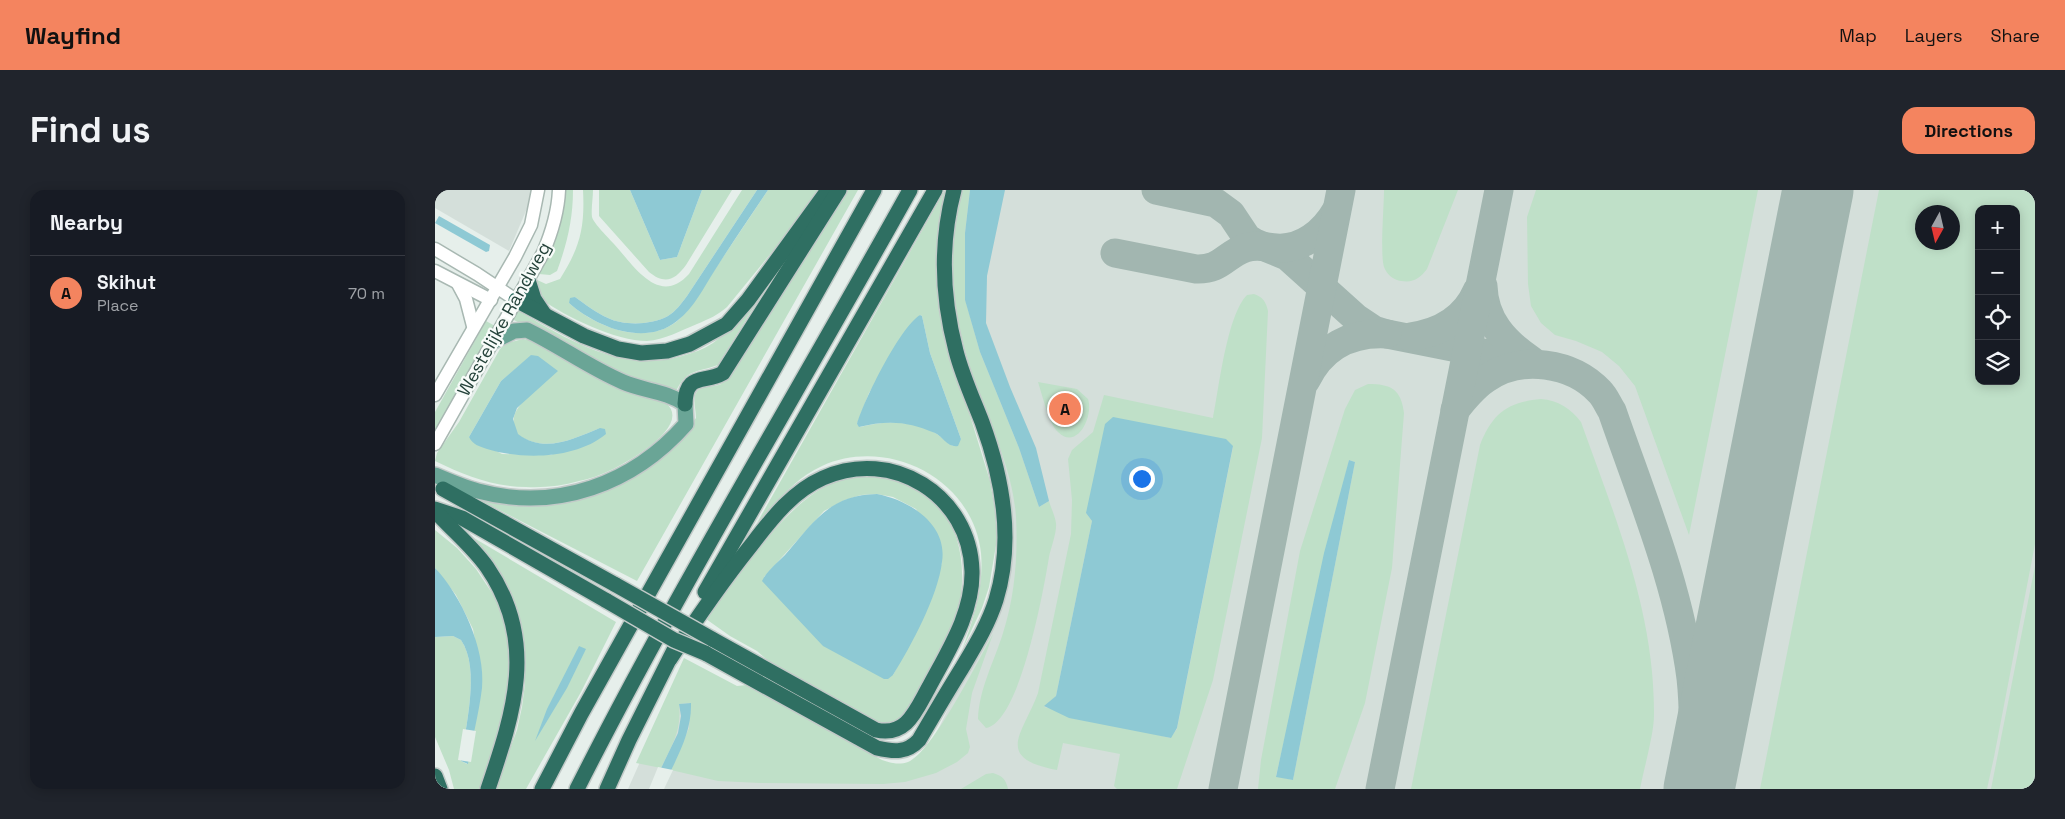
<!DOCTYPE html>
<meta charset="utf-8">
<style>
:root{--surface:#171b24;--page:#20242c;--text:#f1f3f6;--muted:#9ea1a6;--line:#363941;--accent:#f4845f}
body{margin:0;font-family:"Space Grotesk",sans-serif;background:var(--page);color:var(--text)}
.controls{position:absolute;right:15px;top:15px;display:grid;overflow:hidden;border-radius:10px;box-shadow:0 2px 12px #0003}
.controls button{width:45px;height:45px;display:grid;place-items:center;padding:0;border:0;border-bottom:1px solid var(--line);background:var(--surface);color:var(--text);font:25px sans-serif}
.compass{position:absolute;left:1480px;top:15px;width:45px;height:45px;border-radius:50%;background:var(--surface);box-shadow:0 2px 12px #0003;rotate:188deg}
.you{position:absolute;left:706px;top:288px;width:18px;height:18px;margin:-12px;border:4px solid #fff;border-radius:50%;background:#1a73e8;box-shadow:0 0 0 8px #1a73e833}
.badge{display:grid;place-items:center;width:32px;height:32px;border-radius:50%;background:var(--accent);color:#111;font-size:16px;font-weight:700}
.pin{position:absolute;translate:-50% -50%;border:2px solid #fff;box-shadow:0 1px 5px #0006}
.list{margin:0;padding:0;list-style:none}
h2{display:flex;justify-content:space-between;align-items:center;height:65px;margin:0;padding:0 20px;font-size:21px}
h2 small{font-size:16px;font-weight:400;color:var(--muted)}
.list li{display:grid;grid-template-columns:32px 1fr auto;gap:15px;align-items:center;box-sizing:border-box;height:75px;padding:0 20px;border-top:1px solid var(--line)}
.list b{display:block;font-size:19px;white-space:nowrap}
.list p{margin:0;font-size:16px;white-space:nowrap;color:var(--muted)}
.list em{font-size:16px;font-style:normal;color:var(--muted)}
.icon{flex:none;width:28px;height:28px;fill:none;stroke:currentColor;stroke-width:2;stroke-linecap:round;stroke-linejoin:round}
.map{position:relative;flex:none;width:1600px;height:599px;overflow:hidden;border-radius:15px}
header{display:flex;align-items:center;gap:30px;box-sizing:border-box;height:70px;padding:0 25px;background:var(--accent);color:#111}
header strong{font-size:24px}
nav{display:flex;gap:28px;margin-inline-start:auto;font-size:18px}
.intro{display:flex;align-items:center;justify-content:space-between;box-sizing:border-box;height:120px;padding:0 30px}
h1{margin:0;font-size:35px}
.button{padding:12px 22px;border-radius:15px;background:var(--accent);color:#111;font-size:18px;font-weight:700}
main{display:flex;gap:30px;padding:0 30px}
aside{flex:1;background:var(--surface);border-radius:15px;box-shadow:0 2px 12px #0003}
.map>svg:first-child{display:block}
</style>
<header>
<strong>Wayfind</strong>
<nav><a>Map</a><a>Layers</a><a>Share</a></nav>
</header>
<div class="intro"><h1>Find us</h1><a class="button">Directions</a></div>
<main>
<aside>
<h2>Nearby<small></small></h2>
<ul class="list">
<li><span class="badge">A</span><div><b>Skihut</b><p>Place</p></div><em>70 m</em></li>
</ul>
</aside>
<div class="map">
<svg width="1600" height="599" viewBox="0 0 1600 599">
<rect width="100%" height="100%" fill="#e6efeb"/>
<g fill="#d4dfda" fill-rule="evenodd">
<path d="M0,0H97L96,9L74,61L0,18Z"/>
<path d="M524,0H1600V599H193L247,477L455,577L477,573L494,558L568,406L577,339L575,313L568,278L538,194L520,125L516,96V50ZM1544,19H1581V191H1544ZM1488,22H1518V52H1488Z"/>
</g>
<g fill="#bfe0c8" fill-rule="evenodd">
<path d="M131,0H138C138,29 132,54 122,81L115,85L104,84C120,56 128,32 131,0Z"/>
<path d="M148,0H158C158,8 156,19 157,27C159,34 174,48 179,54C199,76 224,117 254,84L307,0H322L252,106C246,114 241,121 233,126C217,135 189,136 173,128C161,123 150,114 140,107L134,113C161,137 208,156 241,132C245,129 249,124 252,121L333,0H383L341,57L292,117C283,125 274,129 262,134C247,140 229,150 212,151C181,151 131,127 106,109L100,89L111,94L125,89C145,57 150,38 148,0Z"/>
<path d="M164,0H195L225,70L242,67L267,0H297L251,75C240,90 230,95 214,82L164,26Z"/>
<path d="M410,0H423L202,391L43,309L75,311L123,310L245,247L261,228C261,217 254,200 270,197C275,196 280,197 286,194Z"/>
<path d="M510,0H514L508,26L529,206L555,291L560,320L562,349L554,397L547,418L527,460C539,429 549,396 546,363C538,289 453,246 387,276C360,288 342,312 322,333ZM485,125L487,126L495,163L526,249L518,256C512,253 508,248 502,244C479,230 450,230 425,237L422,234L434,203Z"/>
<path d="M527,0H535L530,43V109L545,162L584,258L604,317L614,311C616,318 620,326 621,333C622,343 616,357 614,367C609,398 585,533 551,538L543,529C544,499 559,472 568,443C580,406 583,365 581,327C578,282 558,242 543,200C520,138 507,65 527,0Z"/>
<path d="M949,0H1023L992,79C985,88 979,93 966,91C959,90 952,85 949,77C945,65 949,16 949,0Z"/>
<path d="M1101,0H1323L1254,345L1200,196L1184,176L1167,162L1141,151L1120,145L1106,133L1096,116L1093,94L1092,27Z"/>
<path d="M1444,0H1600V354L1559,567L1552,599H1325ZM1544,19H1581V191H1544ZM1488,22H1518V52H1488Z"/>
<path d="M343,78L283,175C261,183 252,178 240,203L203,194L77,129L82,120C132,149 187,184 247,166C258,163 269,159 278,153C304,134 323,103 343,78Z"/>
<path d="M819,104C828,107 831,112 833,121L827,248L778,490L742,599H682L679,596L685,564L628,553L622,580C558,568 588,544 603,503L636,344L637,310L633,269L637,260L658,242L669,205L778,228C784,198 792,125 812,105ZM798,257L742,539L735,548L609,517L621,506L657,331L651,323Z"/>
<path d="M51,131L60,136L0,243V222Z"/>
<path d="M88,149L94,150L178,197L231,213C258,236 192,272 176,280C166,285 154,289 144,291C127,296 108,298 91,297C58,297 29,285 0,271L2,263L24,232L65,159L72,153ZM97,165L87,213C78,223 76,232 82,244C109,264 138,249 165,238L116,265L67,264L34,247L66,191Z"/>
<path d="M603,192L642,199L653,209C659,226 642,261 623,242C614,234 607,204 603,192Z"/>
<path d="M933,194C956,194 966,199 969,223L957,378L930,513L900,599H823L826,570L865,361L910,219L920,200ZM914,270L920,272L858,590L841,586Z"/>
<path d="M1106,209C1123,210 1136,219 1146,232C1180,327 1220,422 1219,525C1219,544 1209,578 1205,599H976L1045,255C1057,224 1072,212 1106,209Z"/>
<path d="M435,286C515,294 539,356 522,428L472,528L448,536L338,475L322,461L295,446L271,429C303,387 354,306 405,290C415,287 425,287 435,286ZM442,304L458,307L481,319L507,361V372L494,414L458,485L329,387L389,321L410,310L426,305Z"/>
<path d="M0,340L22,358L41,379L63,412L70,432L75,460L73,519L46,599H19L14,580L0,547V447L18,446L26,450C46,479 30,537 26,571L32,574L47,490L38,439L21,405L0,378Z"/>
<path d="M27,341L181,432L146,502L91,599H60L82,540L87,517L90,494L89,461L85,435Z"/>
<path d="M1600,376V599H1556Z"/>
<path d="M558,444L537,503L531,539L535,557L533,563L522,572L501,583L470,592L448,594L325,593L283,591L236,580L254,538L255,513L244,514C247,541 237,555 226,578L201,573L249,468L302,496L312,495L447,570C455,573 464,575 473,572C497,563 544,469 558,444Z"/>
<path d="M558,583C568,586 571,590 573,599H526L551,584Z"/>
</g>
<g fill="#8ec9d4">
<path d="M195,0H267L242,67L225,70Z"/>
<path d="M322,0H333C315,27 297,53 280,80C269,97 259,118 242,131C210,157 161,137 134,113L135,108L140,107C150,114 161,123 173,128C189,136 217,135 233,126C241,121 246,114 252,106Z"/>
<path d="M535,0H570L552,86L551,133L575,197L601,258L614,311L604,317L584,258L545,162L530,110V43Z"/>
<path d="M4,26L55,55L54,61L51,62L0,33Z"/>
<path d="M485,125L487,126L495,163L526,249L523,256C513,258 508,247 500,243C473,231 452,230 424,237L422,234C429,210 465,137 485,125Z"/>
<path d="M96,165L103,166L123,181L82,218L78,229L83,244C109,264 138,249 165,238L170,239L171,244C141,269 88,270 52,259C44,256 38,255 34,247L66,191Z"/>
<path d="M678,227L791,249L798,256L742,538L736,548L634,528L609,516L621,506L657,331L651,323L670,234Z"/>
<path d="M914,270L920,272L858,590L841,587L889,363Z"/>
<path d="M442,304C474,310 513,334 507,372C503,406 476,456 458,485L453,489H449L388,456L327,391C332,381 342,373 350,365C379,332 394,305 442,304Z"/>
<path d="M0,378C26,405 51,459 47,498C44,523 37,549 33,574L26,571C30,538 46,479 26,450L18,446L0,447Z"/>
<path d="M144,456L151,459L132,498L100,551L112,519Z"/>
<path d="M256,513C257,544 240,571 227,599H216L243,543L246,526L244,514Z"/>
</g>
<g fill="#e6efeb">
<path d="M28,539L41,541L36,572L23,570Z"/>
<path d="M223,577L238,580L229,599H214Z"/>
</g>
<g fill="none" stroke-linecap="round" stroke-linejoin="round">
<g stroke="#a2b6b0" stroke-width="29">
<path d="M721,0L781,13L796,24L812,48L820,53L852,66L921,128L939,140L952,144L1093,172"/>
<path d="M680,63L761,79C786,80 790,65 810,58C821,54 830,57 841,58C867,60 889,42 901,21"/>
<path d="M1048,96C1049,130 1069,152 1096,170"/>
<path d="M975,147C1004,143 1030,129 1042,101"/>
<path d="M871,190C887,157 916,142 952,144"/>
<path d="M1020,220C1030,208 1039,196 1052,188C1086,165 1137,172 1165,202C1170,207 1173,215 1177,221C1207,308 1244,396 1256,488C1260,525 1258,562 1257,599"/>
<path d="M788,599L906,0"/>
<path d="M945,599L1064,0"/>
</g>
<path stroke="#a2b6b0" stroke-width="71" d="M1264,599L1383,0"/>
<g stroke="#a8b8b2" stroke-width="15">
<g id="minor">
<path d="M0,59L42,84L81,110"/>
<path d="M0,81L56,110"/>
<path d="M23,94L31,109L38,136"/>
<path d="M0,205L80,67L96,35L103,0"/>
<path d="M0,254L108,63C117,42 123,23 124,0"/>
</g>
</g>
<g stroke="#c2cac8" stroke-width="18">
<path id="major" d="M0,285C14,291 28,297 43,301C122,322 198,294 251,234L250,214C231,201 209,201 188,192C155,178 125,156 92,140L79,141L57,152"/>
</g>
<g stroke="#c2cac8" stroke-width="18">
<g id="highway">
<path d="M93,90L99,109L109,124"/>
<path d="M81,110L149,146L183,159L206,163L232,161L255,154L292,134L313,110L393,0"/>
<path d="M250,214C251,182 269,194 288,183L404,0"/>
<path d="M8,299L181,395"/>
<path d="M0,319L27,328L172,411"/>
<path d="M0,321C17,340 37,356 52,377C103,451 79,522 53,599"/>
<path d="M270,402L500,0"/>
<path d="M270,463L442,558C459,562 472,563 484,550C498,526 512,502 527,478C540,456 553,435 561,410C579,351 568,289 547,232C538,209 527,185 521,161C507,108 505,53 519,0"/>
<path d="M235,469C260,431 286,393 314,358C335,331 356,302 388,288C457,257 535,305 537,381C538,423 513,461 494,497C481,520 472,547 441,540L277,449"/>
<path d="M0,586L5,599"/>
<path d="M107,599L146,524L439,0"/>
<path d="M142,599C245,395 364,200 475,0"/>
<path d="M172,599L194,550L239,460"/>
</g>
</g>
<use href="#minor" stroke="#fff" stroke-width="12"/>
<use href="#major" stroke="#6aa596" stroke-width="15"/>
<use href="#highway" stroke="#2f6f62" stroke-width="15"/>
<g stroke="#c2cac8" stroke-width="18" stroke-linecap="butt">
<g id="highway-bridge">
<path d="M181,395L277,449"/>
<path d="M172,411L239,450L270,463"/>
</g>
</g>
<use href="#highway-bridge" stroke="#2f6f62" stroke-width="15"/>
</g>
<g text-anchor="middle" stroke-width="4.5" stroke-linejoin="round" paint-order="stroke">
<g font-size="18" fill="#24423a" stroke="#f7fbf9">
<text transform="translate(69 129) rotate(-61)" y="6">Westelijke Randweg</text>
</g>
</g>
</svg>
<div class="controls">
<button>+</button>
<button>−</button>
<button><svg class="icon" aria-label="locate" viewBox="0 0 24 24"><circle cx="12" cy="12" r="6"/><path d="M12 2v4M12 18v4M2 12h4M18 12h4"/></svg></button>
<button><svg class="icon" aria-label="layers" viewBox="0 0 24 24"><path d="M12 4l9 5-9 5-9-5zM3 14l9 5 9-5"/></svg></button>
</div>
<svg class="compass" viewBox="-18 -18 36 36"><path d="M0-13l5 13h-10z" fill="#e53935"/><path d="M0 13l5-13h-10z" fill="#9ea1a6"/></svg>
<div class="you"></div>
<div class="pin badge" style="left:630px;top:219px">A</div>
</div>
</main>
